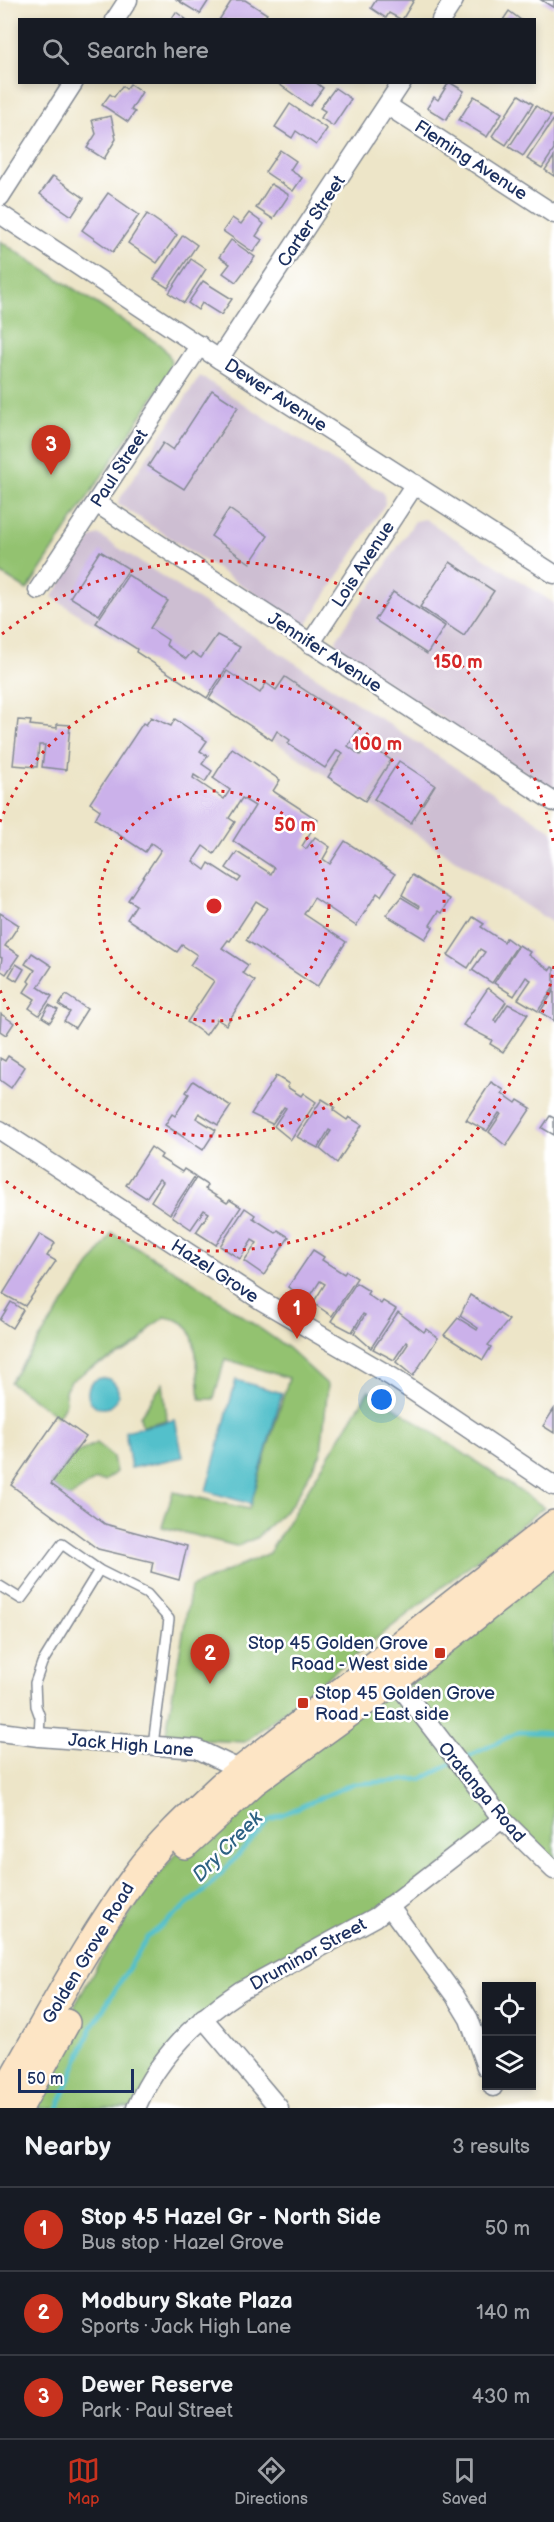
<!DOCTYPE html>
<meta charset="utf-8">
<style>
:root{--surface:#171b24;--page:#242831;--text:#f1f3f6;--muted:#9ea1a6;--line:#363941;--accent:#c8321e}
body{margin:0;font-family:"Balsamiq Sans",sans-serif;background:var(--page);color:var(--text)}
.controls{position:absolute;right:18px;bottom:18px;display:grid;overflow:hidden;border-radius:0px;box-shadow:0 3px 9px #0003}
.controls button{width:54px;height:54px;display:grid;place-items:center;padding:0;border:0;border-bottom:2px solid var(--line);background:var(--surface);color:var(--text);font:30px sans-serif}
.scale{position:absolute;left:18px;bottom:15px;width:116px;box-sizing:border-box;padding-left:6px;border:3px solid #1b2f5e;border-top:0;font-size:16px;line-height:21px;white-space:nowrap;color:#1b2f5e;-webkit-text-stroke:4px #fff;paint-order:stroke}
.you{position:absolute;left:382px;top:1400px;width:21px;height:21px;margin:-15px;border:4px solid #fff;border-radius:50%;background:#1a73e8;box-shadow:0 0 0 9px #1a73e833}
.badge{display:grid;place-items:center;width:39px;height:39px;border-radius:50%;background:var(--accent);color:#fff;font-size:20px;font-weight:700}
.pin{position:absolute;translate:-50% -50px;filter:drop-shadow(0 2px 3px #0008)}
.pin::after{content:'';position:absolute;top:32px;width:21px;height:18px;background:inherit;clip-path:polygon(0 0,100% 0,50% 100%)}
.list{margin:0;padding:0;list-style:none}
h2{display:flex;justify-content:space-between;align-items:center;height:78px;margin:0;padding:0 24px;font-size:26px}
h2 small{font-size:20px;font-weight:400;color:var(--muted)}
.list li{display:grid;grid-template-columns:39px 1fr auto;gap:18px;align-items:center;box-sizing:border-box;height:84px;padding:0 24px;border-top:2px solid var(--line)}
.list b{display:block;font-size:22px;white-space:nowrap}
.list p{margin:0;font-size:20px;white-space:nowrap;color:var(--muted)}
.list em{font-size:20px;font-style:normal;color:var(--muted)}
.icon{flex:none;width:33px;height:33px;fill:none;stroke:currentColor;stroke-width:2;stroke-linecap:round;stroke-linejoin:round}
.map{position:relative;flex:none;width:554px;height:2108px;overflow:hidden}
.search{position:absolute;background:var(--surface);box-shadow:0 3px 9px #0003;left:18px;right:18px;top:18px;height:66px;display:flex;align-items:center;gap:15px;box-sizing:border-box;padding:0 21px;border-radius:0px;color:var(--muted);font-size:22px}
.sheet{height:330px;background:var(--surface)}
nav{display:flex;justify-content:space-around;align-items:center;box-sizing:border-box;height:84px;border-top:2px solid var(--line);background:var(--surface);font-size:16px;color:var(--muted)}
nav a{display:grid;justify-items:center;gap:3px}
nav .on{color:var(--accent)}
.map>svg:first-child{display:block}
</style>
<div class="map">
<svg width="554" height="2108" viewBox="0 0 554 2108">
<rect width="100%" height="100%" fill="#fff"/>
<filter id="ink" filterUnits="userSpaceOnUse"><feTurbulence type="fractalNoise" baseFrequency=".0167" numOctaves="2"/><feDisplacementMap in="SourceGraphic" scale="12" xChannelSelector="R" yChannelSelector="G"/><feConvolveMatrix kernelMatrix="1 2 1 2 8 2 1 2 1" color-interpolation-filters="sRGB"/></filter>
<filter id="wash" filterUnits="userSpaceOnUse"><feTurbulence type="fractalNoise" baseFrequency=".008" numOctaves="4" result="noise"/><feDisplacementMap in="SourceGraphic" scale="24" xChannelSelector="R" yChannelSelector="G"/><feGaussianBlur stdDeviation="1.35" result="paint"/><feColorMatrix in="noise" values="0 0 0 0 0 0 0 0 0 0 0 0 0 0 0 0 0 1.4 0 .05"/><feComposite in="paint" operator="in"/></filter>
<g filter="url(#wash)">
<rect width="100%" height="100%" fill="#ede5c8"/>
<g fill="#cdbed2">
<path d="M200,376L384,493L385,504L305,627L117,503Z"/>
<path d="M425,519L554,603V791L339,651L336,640L415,521Z"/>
<path d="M99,535L554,832V924L52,597L92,537Z"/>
</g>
<g fill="#93c270" stroke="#577867" stroke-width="1.5">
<path d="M0,241L159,344C172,355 174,362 166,378L27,590L0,573Z"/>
<path d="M112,1233L189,1279L288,1348L328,1385L321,1453L293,1503L256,1538L236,1546L162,1527L173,1492L249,1509L289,1378L225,1359L214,1399H200C198,1381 198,1340 187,1327C182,1320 173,1319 165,1317L152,1326L141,1341L125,1352L89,1369L71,1381L65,1391L66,1403L58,1417L10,1382Z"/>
<path d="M163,1383L167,1420L142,1426L140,1416Z"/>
<path d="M369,1390L544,1507L245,1742L165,1738L191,1587L269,1553Z"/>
<path d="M97,1443L113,1457L116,1472L105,1481L95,1480L69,1498L51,1484L74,1454Z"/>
<path d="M554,1554V1870L502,1820L376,1917L221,2003L136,2108H19C71,2015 115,1918 189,1840Z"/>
</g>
<g fill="#52c0cb" stroke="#367894" stroke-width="1.5">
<circle cx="103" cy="1393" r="15"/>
<path d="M236,1380L282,1393L251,1504L206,1491Z"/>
<path d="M175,1420L183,1457L131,1468L125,1431Z"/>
</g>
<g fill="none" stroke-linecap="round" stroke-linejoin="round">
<g stroke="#52c0cb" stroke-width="4.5">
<path d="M461,1760L519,1732L554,1733"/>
<path d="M58,2108L91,2029L148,1937L208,1888L270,1820L352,1784L422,1779L453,1763"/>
</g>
</g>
<g id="blocks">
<g fill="#cbb1ea" fill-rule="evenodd">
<path d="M177,0H209L200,14Z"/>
<path d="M232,0H245L267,14L263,20H219Z"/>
<path d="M376,0H414L402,20L389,13L386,18L371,8Z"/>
<path d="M541,0H554V8Z"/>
<path d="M509,11L521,20H503Z"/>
<path d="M176,12L187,20H171Z"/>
<path d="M276,82H315L323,88L310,106Z"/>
<path d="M449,82L464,91L446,120L427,108L434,97L438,100Z"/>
<path d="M130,84L142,92L131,110L135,112L128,122L102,105L110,94L114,97L122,86L126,89Z"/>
<path d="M335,88L351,99L333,126L321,118L325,111L320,108Z"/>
<path d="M519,95L533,104L506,145L492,136Z"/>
<path d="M474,96L502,113L487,137L459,120Z"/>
<path d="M290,104L327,129L316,145L296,131L292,138L275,127Z"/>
<path d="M536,106L551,116L523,156L509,147Z"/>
<path d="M111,116L116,139L104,159L87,148L96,134L92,120Z"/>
<path d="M554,119V150L542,168L527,159Z"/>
<path d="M280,150L296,161L290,170L302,178L293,191L265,172Z"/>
<path d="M554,157V176L545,170Z"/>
<path d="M53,176L84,198L72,216L40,194Z"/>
<path d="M271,184L289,195L273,219L256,208Z"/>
<path d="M108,193L139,215L113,252L82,230Z"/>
<path d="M249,213L264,224L256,236L262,240L253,252L223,231L232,218L241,224Z"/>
<path d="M147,214L177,235L157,263L128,243Z"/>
<path d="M183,235L197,245L168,288L154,279Z"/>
<path d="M231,240L255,257L236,282L223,273L230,264L219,257Z"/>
<path d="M191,259L206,269L184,303L169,293Z"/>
<path d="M203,281L232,299L221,315L202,303L198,310L188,303Z"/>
<path d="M212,390L238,407L184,489L148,466L163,443L173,450Z"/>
<path d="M229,509L268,536L250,563L211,536Z"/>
<path d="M100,551L129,569L99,615L70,597Z"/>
<path d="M450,562L494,591L464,636L420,607Z"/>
<path d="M128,575L168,601L150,628L168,640L166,645L186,659L192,652L201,658L217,635L240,647L207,698L136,652L137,649L96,623Z"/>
<path d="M393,592L445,626L427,654L375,620Z"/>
<path d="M227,671L260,693L266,683L276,690L285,677L360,727L348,746L360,755L367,744L391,760L365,801L328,777L343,753L337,750L325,768L288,744L290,740L277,731L272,740L209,699Z"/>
<path d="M151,717L171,726L175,719L207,741L200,751L208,756L202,764L212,771L205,782L194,775L193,778L224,799L230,790L213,778L232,748L280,780L273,791L318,820L302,846L306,849L315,837L330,847L323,859L330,864L345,841L395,874L381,896L377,893L356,926L314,898L304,914L346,942L317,987L246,940L267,908L256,901L230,941L228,940L222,948L248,965L243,973L255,981L226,1025L217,1019L206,1035L187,1022L214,981L190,965L197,955L182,945L177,952L127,919L136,905L128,900L161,850L151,843L145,852L95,819L100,810L90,803L143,723L146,725ZM242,798L255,806L233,841L274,868L271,874L237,852L226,868L241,878L238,882L209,863L205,870L193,861L203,846L214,854L235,822L229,818Z"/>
<path d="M18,720L31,721L30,725L57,728V724L70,725L66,770L42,767L45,745H39L37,767L13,765Z"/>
<path d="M399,761L435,785L411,823L374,799Z"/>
<path d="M412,875L450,899L442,913L439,911L430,925L433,927L425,939L386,915L401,897L419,908L420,906L402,895Z"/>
<path d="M0,913L19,925L5,946L19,955L6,974L0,970L2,958L0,957Z"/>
<path d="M473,917L484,924L481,927L504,942L506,938L517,946L492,983L472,970L485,952L480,949L468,968L448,955Z"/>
<path d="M519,945L530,952L528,955L550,970L552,967L554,968V987L538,1011L518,999L531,980L526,977L514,996L494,983Z"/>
<path d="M32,953L52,966L38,987L52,996L39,1015L29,1008L35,999L24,992L30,983L28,981L35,970L25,964Z"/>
<path d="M16,964L24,969L17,981L9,976Z"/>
<path d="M488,988L506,1002L494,1020L496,1022L508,1004L528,1014L503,1052L490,1044L492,1040L463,1025Z"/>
<path d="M554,990V1021L540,1012Z"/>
<path d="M66,995L87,1009L75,1028L64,1021L70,1012L59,1005Z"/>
<path d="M49,1005L58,1010L50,1022L42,1017Z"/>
<path d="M1,1014L14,1023L6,1035L0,1031Z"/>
<path d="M8,1056L25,1067L11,1088L0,1080V1058L5,1061Z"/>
<path d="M276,1076L289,1084L287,1087L301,1096L303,1093L316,1102L291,1140L274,1126L286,1108L284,1107L272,1124L251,1114Z"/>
<path d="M193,1081L231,1106L218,1125L199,1113L196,1118L216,1130L203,1150L165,1125L172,1114L175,1116L189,1094L186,1092Z"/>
<path d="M491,1082L504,1090L502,1093L516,1103L518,1100L531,1108L506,1146L489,1132L501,1114L499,1113L487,1131L466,1120Z"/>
<path d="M322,1099L335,1107L333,1110L347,1120L349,1117L362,1125L337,1163L320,1149L331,1131L329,1130L318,1148L297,1137Z"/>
<path d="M550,1116L554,1118V1135L542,1128Z"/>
<path d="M151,1147L162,1155L160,1158L182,1172L184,1169L195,1176L170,1214L151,1201L163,1182L159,1179L146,1198L126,1185Z"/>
<path d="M196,1178L207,1185L205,1189L227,1203L230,1200L241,1207L216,1245L196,1232L209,1213L204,1210L191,1229L172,1216Z"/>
<path d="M245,1208L255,1215L253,1218L276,1233L278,1230L289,1237L264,1275L244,1261L257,1243L252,1240L240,1259L220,1246Z"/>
<path d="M40,1234L55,1243L47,1256L56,1261L25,1306L3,1294Z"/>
<path d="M313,1250L324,1257L322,1260L344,1274L346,1271L357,1278L332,1316L313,1303L325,1284L320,1281L308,1300L288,1287Z"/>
<path d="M356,1283L369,1291L367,1294L381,1304L383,1301L396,1309L371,1348L354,1333L365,1315L363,1314L352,1332L331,1321Z"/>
<path d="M470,1295L509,1320L488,1345L491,1347L483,1360L444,1335L458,1318L477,1330L478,1328L460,1316Z"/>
<path d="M11,1302L23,1310L12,1328L0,1320Z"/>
<path d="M398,1312L424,1332L426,1329L438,1338L413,1376L396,1362L408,1344L406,1342L394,1360L373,1349Z"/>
<path d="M554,1409V1433L543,1426Z"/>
<path d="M58,1417L86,1437L51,1484L105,1524L187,1546L179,1580L151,1572L153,1562L98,1549L11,1485Z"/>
</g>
</g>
</g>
<g filter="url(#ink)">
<use href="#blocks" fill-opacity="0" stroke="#848a93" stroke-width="1.5"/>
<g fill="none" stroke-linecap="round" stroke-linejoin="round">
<g stroke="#848a93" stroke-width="12">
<g id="service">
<path d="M0,1586L21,1599L62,1544L99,1570L147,1594L169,1619L153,1745"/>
<path d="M39,1737L40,1717L36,1706L35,1683L42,1663L99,1570"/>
</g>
</g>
<g stroke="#848a93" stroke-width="21">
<g id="minor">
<path d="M115,20L128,0"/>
<path d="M441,20L454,0"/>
<path d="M388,106L554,214"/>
<path d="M0,197L74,82"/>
<path d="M0,214L219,359L554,574"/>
<path d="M219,359L402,82"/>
<path d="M96,503L554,802"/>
<path d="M38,590L200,345"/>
<path d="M310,644L415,484"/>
<path d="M0,1130L262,1301L392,1377L554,1486"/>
<path d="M395,1680L502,1819L554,1870"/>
<path d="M0,1732L39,1737L197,1749L241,1770L249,1777"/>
<path d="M389,1906L455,1996L469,2019L486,2067"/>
<path d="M203,2018L279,2108"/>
<path d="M493,2086V2087"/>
<path d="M136,2108C157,2059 196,2020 240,1991L376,1917L502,1819"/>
</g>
</g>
<g stroke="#848a93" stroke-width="30">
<g id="secondary">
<path d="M185,1845L254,1782L395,1680L554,1554"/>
<path d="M0,2100C45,2024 85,1944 137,1874C161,1841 192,1813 222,1785L554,1524"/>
<path d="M19,2108L66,2023"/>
</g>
</g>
<use href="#service" stroke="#fff" stroke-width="9"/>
<use href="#minor" stroke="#fff" stroke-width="18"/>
<use href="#secondary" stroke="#fde5c5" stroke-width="27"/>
</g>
</g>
<g fill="none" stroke="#d62828" stroke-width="3" stroke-dasharray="3 6">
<circle cx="214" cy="906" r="115"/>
<path d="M0 822A230 230 0 1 1 0 990"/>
<path d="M554 966A345 345 0 0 1 2 1178M2 634A345 345 0 0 1 554 846"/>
</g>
<g fill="#c8321e" stroke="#fff" stroke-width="2">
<rect x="434" y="1647" width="12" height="12" rx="3"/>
<rect x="297" y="1697" width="12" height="12" rx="3"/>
</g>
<g text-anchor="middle" stroke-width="5" stroke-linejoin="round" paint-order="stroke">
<g font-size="18" fill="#1b2f5e" stroke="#fff">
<text transform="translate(471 160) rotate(33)" y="6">Fleming Avenue</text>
<text transform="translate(311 221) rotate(-56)" y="6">Carter Street</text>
<text transform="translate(276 395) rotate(33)" y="6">Dewer Avenue</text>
<text transform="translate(119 468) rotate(-57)" y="6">Paul Street</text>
<text transform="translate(363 564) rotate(-57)" y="6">Lois Avenue</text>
<text transform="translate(325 652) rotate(33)" y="6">Jennifer Avenue</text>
<text transform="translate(215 1271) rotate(33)" y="6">Hazel Grove</text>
<text transform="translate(131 1745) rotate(5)" y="6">Jack High Lane</text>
<text transform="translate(482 1792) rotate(50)" y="6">Oratanga Road</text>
<text transform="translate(88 1953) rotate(-59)" y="6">Golden Grove Road</text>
<text transform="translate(308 1954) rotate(-29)" y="6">Druminor Street</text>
</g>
<g font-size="18" fill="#1b2f5e" stroke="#fff" text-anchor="end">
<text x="428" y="1649">Stop 45 Golden Grove<tspan x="428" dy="21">Road - West side</tspan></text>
<text x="315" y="1699" text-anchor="start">Stop 45 Golden Grove<tspan x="315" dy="21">Road - East side</tspan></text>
</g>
<g font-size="20" font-style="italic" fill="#2e6284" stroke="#fff">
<text transform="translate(227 1846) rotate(-45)" y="7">Dry Creek</text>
</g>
</g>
<circle cx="214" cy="906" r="9" fill="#d62828" stroke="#fff" stroke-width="3"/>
<g font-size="18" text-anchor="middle" font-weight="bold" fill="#d62828" stroke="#fff" stroke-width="5" stroke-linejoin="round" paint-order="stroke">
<text x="458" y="668">150 m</text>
<text x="377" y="750">100 m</text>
<text x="295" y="831">50 m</text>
</g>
</svg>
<div class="controls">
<button><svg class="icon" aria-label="locate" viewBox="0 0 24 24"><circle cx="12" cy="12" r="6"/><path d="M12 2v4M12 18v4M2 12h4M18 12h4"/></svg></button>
<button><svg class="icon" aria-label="layers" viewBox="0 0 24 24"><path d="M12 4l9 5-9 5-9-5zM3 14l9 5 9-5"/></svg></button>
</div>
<div class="scale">50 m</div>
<div class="you"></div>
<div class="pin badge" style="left:297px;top:1339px">1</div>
<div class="pin badge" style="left:210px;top:1684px">2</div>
<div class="pin badge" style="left:51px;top:475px">3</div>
<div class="search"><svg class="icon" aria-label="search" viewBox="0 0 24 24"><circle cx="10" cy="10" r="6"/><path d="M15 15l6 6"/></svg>Search here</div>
</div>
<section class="sheet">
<h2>Nearby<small>3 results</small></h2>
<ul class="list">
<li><span class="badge">1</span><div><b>Stop 45 Hazel Gr - North Side</b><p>Bus stop · Hazel Grove</p></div><em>50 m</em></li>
<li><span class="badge">2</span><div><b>Modbury Skate Plaza</b><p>Sports · Jack High Lane</p></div><em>140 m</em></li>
<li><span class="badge">3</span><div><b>Dewer Reserve</b><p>Park · Paul Street</p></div><em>430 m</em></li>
</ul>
</section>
<nav>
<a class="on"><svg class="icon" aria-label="map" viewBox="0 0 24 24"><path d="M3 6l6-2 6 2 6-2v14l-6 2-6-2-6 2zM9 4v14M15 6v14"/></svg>Map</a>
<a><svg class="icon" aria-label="directions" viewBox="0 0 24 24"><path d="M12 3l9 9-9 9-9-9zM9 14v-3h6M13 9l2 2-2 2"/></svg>Directions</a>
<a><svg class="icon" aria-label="saved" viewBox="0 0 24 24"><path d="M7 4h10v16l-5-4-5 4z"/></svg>Saved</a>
</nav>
